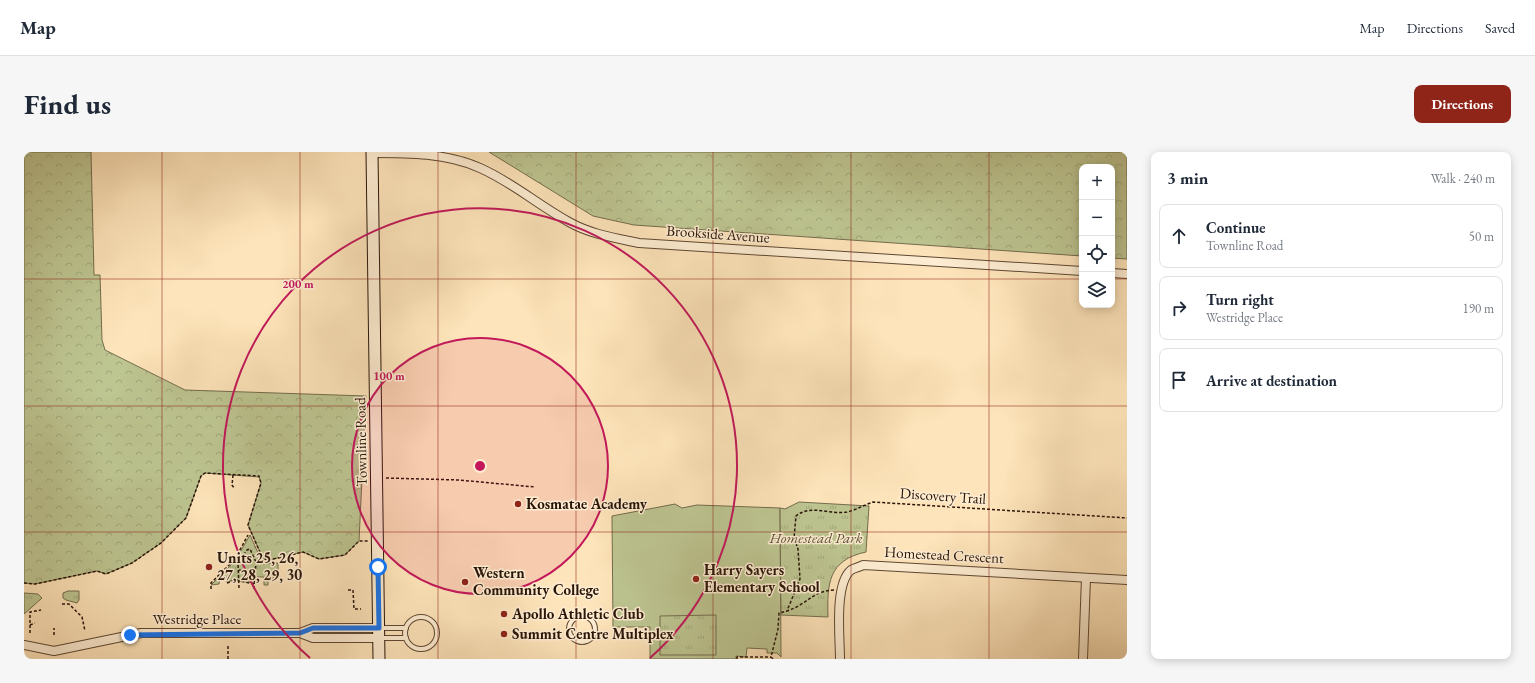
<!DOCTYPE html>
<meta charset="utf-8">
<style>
:root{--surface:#fff;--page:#f6f6f7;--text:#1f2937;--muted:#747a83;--line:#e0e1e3;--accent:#8f2418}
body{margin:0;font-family:"EB Garamond",serif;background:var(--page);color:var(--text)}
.controls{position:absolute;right:12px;top:12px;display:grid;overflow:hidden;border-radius:8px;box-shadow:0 2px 10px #0003}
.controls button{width:36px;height:36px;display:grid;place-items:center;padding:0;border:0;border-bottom:1px solid var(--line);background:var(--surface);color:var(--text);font:20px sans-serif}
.stop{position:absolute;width:12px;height:12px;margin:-9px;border:3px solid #1a73e8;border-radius:50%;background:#fff}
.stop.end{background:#1a73e8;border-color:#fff;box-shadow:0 1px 4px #0008}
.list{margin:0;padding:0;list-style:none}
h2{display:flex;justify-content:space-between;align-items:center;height:52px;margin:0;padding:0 16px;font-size:17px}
h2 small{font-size:13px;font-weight:400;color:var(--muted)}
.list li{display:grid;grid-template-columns:26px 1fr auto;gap:12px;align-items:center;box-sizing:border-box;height:64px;margin:0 8px 8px;padding:0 8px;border:1px solid var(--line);border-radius:8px}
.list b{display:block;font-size:15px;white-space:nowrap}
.list p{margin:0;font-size:13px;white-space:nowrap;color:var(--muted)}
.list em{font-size:13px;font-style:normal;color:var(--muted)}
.icon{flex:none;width:22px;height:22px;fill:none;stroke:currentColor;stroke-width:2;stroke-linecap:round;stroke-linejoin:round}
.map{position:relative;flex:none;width:1103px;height:507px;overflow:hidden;border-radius:8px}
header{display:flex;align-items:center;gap:24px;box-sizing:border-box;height:56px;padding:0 20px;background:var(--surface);border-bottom:1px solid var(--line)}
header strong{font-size:19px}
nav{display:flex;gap:22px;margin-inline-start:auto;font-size:14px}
.intro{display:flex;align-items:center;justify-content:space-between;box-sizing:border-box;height:96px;padding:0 24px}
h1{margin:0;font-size:28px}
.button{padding:10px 18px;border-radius:8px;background:var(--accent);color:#fff;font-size:14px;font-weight:700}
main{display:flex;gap:24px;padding:0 24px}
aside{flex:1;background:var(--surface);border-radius:8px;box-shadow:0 2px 10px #0003}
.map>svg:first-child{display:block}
</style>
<header>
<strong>Map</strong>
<nav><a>Map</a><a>Directions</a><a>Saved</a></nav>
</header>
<div class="intro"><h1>Find us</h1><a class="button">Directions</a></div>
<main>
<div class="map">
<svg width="1103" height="507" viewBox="0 0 1103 507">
<defs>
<pattern id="forest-crowns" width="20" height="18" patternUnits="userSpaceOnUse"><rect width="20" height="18" fill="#bdc591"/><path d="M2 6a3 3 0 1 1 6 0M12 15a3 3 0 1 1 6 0" fill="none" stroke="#a2a87c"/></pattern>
<pattern id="park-tufts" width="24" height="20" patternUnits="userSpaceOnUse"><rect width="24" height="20" fill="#bdc591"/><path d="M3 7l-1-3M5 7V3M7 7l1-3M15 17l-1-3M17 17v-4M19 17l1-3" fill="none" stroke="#a2a87c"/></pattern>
</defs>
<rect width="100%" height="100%" fill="#fee4ba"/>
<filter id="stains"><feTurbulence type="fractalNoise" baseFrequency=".005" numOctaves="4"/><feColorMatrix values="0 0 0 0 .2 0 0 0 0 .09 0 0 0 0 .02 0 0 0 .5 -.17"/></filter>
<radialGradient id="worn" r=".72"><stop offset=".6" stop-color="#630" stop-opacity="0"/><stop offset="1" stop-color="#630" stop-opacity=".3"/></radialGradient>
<path fill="#bdc591" stroke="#736c4c" d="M651,352L658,356L673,353L756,356L757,505L753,501H743V497L723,496L722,505L712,504V507H626V475H589L588,364Z"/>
<g fill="url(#forest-crowns)" stroke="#736c4c">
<path d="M0,0H67L70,123H76L78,188L81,198L161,238L342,244L335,389L321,403L295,407L279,400L245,408L239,407L224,373L237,331L235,325L181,321L177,324L162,366L137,391L108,411L82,422L73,419L11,432L0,431Z"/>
<path d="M465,0H1103V107L1088,106V15H1058V104L610,73L569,64Z"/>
</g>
<g fill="url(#park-tufts)" stroke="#736c4c">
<path d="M775,350L845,354L842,400C804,408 803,432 804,465L757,463L756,356L761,357Z"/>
<path d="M226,383L239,412L254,411V426H244V433H240V425H231L230,431L215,429L213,427L203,430L202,425H196L195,432L187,433L211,409Z"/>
<path d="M44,439H55V448L53,451L42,448L39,446V441Z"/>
<path d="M0,441L14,442L18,446L0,462Z"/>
<path d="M692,463V503H636V464Z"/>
</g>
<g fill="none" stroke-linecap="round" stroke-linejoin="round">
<g stroke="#5e4834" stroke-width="6">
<g id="lane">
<circle cx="558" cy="477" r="13"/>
<circle cx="397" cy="481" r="16"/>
<path d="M355,476H382"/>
<path d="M355,486H382"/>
</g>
</g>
<g stroke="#5e4834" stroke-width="10">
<g id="street">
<path d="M348,1C384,1 423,1 456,16C488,30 514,53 545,70C566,82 591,86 615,91L1058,119"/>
<path d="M1088,121L1103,122"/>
<path d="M276,481L289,486H355"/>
<path d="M0,493L30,499L117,481H276L289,476H355"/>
<path d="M816,507C816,486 810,432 827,418C830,416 836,415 839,413L1103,428"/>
<path d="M1059,507L1062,426"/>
</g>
</g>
<g stroke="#291408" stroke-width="13">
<path id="secondary" d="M348,0L355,507"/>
</g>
<g stroke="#291408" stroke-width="1.5" stroke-dasharray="3 2" stroke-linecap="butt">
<path d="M209,323L208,333L210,336"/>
<path d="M362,326L435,328L511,335"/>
<path d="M215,418L230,420"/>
<path d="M0,431L11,432L73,419L82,422L108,411L137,391L162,366L177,324L181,321L235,324L237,331L224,373L239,407L245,408L279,400L295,407L321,403L335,389H344"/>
<path d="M203,431L211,428L230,432"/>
<path d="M215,436L214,411L223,398L226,397L232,410L239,407"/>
<path d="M187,437V431L211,407L224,383"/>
<path d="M230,437L232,410"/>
<path d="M324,438H329L330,457H337"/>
<path d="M810,438C788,439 784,452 763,459L776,427L774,397L770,386L772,364C787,352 806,363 823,360C832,358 840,353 849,350L1103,366"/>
<path d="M38,452H45L58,465L61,479"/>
<path d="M6,473L11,471"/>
<path d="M6,481V460L17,458"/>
<path d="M30,483V476"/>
<path d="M204,507V493"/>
<path d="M713,507V505H747"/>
<path d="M749,507L747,505L754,477L755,461L763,459"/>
</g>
<use href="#lane" stroke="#feedd2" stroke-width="4"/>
<use href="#street" stroke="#feedd2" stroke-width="8"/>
<use href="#secondary" stroke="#feedd2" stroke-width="11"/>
</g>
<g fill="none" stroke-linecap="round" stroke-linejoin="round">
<path stroke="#1a73e8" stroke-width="5" d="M106,483L276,481L289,476H355L354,415"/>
</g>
<path fill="none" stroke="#8f2418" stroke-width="1" stroke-opacity="0.55" d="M138,0V507M276,0V507M414,0V507M552,0V507M689,0V507M827,0V507M965,0V507M0,127H1058M1088,127H1103M0,254H1103M0,380H1103"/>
<circle cx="456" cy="314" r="128" fill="#c2185b" fill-opacity=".12"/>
<g fill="none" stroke="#c2185b" stroke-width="2">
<circle cx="456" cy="314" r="128"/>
<path d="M286 506A257 257 0 1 1 626 506"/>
</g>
<g fill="#8f2418" stroke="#feedd2" stroke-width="1.5">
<circle cx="494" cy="352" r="4"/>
<circle cx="185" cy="415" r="4"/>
<circle cx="672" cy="427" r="4"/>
<circle cx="441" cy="430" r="4"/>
<circle cx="480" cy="462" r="4"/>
<circle cx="480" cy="482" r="4"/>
</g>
<g text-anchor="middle" stroke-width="3" stroke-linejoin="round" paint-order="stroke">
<g font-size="15" fill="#291408" stroke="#feedd2">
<text transform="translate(694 82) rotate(4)" y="5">Brookside Avenue</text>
<text transform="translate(337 290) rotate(-91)" y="5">Townline Road</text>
<text transform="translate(919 344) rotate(4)" y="5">Discovery Trail</text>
<text transform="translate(920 403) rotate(3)" y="5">Homestead Crescent</text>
<text x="173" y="472">Westridge Place</text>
</g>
<g font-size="15" font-weight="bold" fill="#291408" stroke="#feedd2" text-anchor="start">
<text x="502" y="357">Kosmatae Academy</text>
<text x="193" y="411">Units 25, 26,<tspan x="193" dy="17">27, 28, 29, 30</tspan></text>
<text x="680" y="423">Harry Sayers<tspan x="680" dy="17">Elementary School</tspan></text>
<text x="449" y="426">Western<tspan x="449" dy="17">Community College</tspan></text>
<text x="488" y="467">Apollo Athletic Club</text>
<text x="488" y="487">Summit Centre Multiplex</text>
</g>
<g font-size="15" font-style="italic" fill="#5d5238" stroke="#feedd2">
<text x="792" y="391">Homestead Park</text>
</g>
</g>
<circle cx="456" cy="314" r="6" fill="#c2185b" stroke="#feedd2" stroke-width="2"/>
<g font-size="12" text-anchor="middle" font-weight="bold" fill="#c2185b" stroke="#feedd2" stroke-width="3" stroke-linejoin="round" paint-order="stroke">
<text x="274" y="136">200 m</text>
<text x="365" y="228">100 m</text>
</g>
<rect width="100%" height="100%" filter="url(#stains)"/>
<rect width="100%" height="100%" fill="url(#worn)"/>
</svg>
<div class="controls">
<button>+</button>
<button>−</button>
<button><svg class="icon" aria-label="locate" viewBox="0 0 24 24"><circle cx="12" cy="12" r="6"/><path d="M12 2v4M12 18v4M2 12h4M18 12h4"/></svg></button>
<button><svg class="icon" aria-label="layers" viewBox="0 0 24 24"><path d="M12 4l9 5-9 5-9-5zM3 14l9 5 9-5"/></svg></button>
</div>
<div class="stop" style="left:354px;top:415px"></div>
<div class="stop end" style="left:106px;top:483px"></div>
</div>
<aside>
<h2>3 min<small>Walk · 240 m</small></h2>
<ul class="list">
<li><svg class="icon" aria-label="ahead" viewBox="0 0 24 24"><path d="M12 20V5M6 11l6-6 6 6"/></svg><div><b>Continue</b><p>Townline Road</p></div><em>50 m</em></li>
<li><svg class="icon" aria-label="right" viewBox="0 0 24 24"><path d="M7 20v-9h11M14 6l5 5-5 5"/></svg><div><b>Turn right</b><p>Westridge Place</p></div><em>190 m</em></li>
<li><svg class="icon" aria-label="arrive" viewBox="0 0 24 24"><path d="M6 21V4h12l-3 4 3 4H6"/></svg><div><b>Arrive at destination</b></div></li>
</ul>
</aside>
</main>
